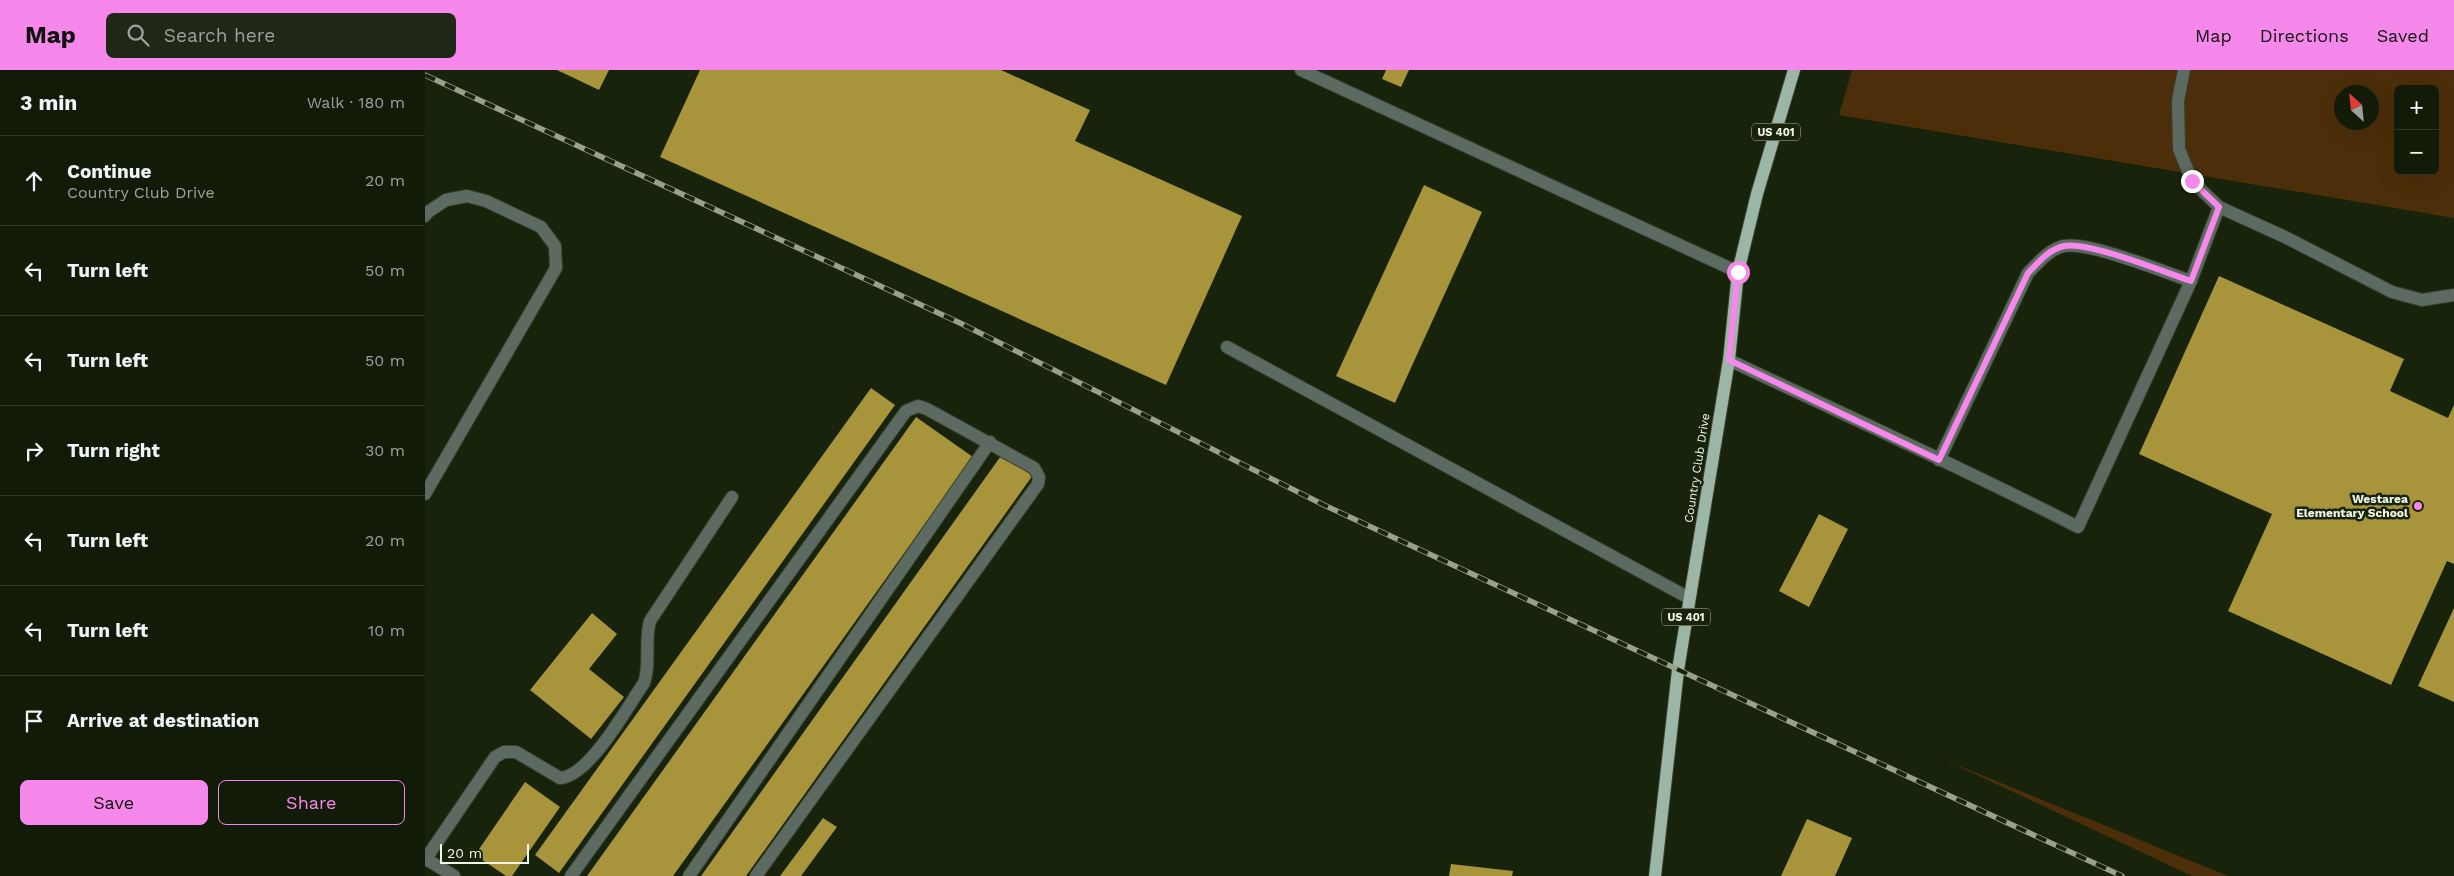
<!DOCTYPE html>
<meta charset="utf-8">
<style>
:root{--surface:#121a08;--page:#1f2716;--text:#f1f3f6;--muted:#9ca19c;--line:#313829;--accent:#f788eb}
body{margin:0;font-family:"Work Sans",sans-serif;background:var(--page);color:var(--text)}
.controls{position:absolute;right:15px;top:15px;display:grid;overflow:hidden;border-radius:8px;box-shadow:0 5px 20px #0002}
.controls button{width:45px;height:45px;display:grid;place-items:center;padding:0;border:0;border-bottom:1px solid var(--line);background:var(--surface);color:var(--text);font:25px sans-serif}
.compass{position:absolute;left:1909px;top:15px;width:45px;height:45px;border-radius:50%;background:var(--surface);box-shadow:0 5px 20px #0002;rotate:333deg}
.scale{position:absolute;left:15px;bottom:12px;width:89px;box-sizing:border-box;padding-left:5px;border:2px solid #eff7e7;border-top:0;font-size:14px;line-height:18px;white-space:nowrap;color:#eff7e7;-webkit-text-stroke:4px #18230b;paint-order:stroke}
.stop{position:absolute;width:15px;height:15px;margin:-11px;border:4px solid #f788eb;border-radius:50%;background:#fff}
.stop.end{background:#f788eb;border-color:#fff;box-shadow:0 1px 5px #0008}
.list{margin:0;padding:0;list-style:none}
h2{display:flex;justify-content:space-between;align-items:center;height:65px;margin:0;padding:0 20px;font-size:21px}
h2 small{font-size:16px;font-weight:400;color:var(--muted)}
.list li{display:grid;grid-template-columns:32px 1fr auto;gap:15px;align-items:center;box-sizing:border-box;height:90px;padding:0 20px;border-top:1px solid var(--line)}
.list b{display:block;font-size:19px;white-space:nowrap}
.list p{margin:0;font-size:16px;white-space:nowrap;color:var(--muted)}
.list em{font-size:16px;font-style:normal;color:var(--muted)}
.actions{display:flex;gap:10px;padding:15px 20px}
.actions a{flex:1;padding:11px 0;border:1px solid var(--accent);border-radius:8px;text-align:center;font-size:18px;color:var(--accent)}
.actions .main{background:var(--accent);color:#111}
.icon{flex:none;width:28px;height:28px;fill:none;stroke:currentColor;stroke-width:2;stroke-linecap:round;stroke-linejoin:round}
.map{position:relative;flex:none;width:2029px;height:806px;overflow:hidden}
header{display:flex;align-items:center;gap:30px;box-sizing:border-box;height:70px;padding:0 25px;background:var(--accent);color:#111}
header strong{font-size:24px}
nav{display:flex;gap:28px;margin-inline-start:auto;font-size:18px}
.search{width:350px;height:45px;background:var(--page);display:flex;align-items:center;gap:12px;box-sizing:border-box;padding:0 18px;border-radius:8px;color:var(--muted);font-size:19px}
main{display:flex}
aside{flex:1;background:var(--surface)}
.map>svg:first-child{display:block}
</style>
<header>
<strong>Map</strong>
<div class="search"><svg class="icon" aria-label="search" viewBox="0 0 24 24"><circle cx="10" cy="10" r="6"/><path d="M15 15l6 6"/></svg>Search here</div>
<nav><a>Map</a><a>Directions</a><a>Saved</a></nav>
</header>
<main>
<aside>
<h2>3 min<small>Walk · 180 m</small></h2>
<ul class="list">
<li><svg class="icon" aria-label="ahead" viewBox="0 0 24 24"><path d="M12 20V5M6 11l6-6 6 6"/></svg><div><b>Continue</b><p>Country Club Drive</p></div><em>20 m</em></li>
<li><svg class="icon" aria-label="left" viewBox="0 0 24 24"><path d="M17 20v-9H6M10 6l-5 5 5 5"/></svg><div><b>Turn left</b></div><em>50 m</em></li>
<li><svg class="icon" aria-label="left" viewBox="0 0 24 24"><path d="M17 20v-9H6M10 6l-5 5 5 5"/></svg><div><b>Turn left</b></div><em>50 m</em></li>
<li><svg class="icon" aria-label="right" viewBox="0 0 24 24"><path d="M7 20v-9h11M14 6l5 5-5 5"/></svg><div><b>Turn right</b></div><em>30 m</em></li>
<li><svg class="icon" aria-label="left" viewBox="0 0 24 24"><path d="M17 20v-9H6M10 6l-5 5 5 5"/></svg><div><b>Turn left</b></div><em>20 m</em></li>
<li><svg class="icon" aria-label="left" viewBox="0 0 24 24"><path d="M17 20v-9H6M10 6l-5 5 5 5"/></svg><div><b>Turn left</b></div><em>10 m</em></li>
<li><svg class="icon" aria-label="arrive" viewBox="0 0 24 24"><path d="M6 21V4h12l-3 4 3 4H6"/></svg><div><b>Arrive at destination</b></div></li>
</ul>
<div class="actions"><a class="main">Save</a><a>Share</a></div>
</aside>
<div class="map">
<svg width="2029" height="806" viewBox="0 0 2029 806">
<rect width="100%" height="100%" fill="#18230b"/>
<g fill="#4d2e0a" fill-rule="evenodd">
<path d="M1427,0H2029V148L1414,45ZM1973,19H2010V101H1973ZM1916,22H1946V52H1916Z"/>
<path d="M1520,690L1803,806H1767Z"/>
</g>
<g fill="#a7943b">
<path d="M132,0H184L174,20Z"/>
<path d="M275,0H576L665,40L650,71L817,146L741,315L235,87Z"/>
<path d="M961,0H984L976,17L957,9Z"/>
<path d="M999,115L1057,142L970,333L911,306Z"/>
<path d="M1794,206L1979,289L1965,321L2023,348L2029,335V494L2022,491L1966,615L1803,541L1847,444L1714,384Z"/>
<path d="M446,318L470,335L134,803L110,785Z"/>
<path d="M491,347L548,387L248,806H162Z"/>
<path d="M578,383L608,405L321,806H276Z"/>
<path d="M1394,444L1423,459L1384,537L1354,521Z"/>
<path d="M2029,538V632L1993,616Z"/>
<path d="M167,543L192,564L164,599L199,627L166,669L105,620Z"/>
<path d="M100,712L135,737L87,806H81L50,785Z"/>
<path d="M398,748L412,757L376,806H355Z"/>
<path d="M1382,749L1427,768L1410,806H1356Z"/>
<path d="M1026,794L1088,801L1087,806H1024Z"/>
</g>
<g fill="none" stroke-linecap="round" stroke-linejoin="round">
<g stroke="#36412a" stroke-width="14">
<g id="service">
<path d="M876,0L1313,202"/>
<path d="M1759,0L1753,31L1754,79L1767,111L1794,137L1862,168L1967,222L1997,230L2029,225"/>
<path d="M0,146L3,142L21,130L42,126L61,131L116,157L130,176L131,198L0,424"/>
<path d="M802,277L1264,528"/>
<path d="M1304,290C1420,345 1538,398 1653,457L1766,211L1794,137"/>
<path d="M1514,390L1603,203C1613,193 1624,179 1639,176C1663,171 1739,202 1766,211"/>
<path d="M1,789L29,806"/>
<path d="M0,790L70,687L79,682H91L135,708C165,706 202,637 219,613C226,594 219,571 225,551L307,427"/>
<path d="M146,806L481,341L493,336L502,339L609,398L614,407L613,414L331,806"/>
<path d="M264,806L565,372"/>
</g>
</g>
<g stroke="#36412a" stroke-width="14">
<path id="primary" d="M1230,806L1253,600L1304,290L1313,202L1332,124L1369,0"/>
</g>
<use href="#service" stroke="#5d6a62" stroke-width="12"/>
<use href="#primary" stroke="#9bb6a7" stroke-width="12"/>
<g stroke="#98a18e" stroke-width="5.5">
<path id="rail" d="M0,5L535,253L901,436L1697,806"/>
</g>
<use href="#rail" stroke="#18230b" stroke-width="4" stroke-dasharray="11" stroke-linecap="butt"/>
</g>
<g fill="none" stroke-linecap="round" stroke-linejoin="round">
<path stroke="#f788eb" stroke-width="6" d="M1313,202L1304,290L1514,390L1603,203C1613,193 1624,179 1639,176C1663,171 1739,202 1766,211L1794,137L1767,111"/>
</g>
<circle fill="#f788eb" stroke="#18230b" stroke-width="2" cx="1993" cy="436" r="5"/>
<g text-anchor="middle" stroke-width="5" stroke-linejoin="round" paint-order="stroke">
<g fill="#18230b" stroke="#aeb7a5" stroke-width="1">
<rect x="1327" y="53.5" width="48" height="17" rx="4"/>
<rect x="1237" y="538.5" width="48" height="17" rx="4"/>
</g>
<g font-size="11" font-weight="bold" fill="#eff7e7">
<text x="1351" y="66">US 401</text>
<text x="1261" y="551">US 401</text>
</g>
<g font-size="12" fill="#eff7e7" stroke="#18230b">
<text transform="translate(1272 398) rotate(-81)" y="4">Country Club Drive</text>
</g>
<g font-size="12" font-weight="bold" fill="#eff7e7" stroke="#18230b" text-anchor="end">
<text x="1983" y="433">Westarea<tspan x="1983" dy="14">Elementary School</tspan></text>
</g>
</g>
</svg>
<div class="controls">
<button>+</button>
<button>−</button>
</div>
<svg class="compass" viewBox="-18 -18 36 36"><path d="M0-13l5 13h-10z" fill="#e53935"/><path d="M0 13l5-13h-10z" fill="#9ca19c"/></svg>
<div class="scale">20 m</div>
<div class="stop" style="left:1313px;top:202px"></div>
<div class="stop end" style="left:1767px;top:111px"></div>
</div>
</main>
